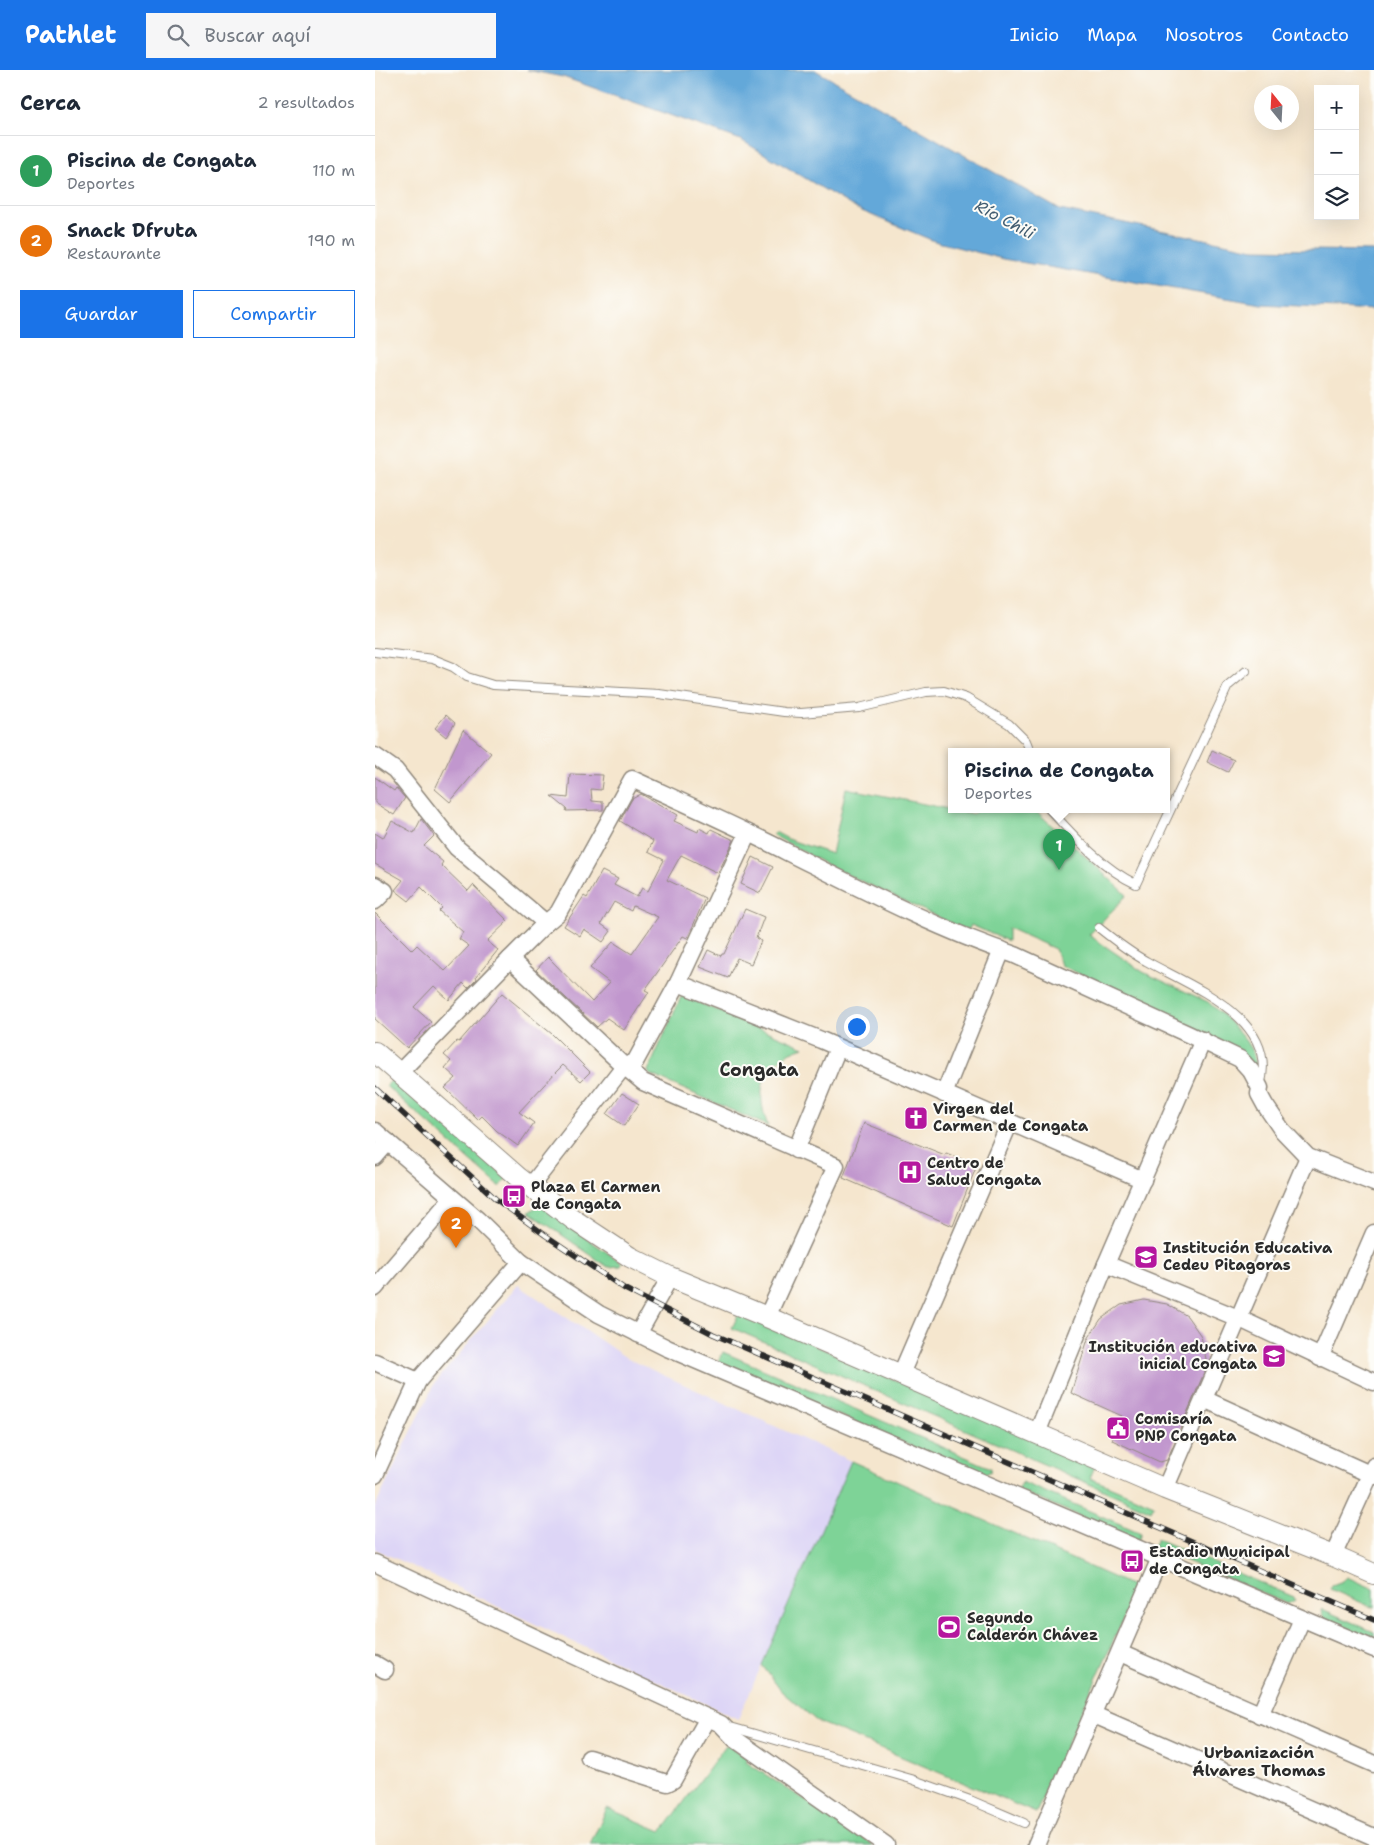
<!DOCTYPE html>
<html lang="es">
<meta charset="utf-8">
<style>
:root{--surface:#fff;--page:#f6f6f7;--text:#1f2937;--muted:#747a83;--line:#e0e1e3;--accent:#1a73e8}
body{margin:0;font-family:"Shantell Sans",sans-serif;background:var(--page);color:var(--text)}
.controls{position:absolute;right:15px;top:15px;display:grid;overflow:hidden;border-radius:0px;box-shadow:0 5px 20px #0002}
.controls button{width:45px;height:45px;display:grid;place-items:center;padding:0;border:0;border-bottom:1px solid var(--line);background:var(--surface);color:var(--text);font:25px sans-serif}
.compass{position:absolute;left:879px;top:15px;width:45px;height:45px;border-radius:50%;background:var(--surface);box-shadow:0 5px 20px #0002;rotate:342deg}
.you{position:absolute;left:481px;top:956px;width:18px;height:18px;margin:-12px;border:4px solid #fff;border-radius:50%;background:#1a73e8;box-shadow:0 0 0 8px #1a73e833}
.badge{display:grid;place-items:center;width:32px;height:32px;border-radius:50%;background:var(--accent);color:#fff;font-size:16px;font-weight:700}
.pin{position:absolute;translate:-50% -41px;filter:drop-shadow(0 1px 2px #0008)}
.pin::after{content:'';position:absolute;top:26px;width:18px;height:15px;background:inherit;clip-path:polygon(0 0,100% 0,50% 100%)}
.popup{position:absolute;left:573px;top:678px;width:222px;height:65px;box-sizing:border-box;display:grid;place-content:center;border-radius:0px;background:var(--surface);filter:drop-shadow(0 1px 4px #0005);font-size:16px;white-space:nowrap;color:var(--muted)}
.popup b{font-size:19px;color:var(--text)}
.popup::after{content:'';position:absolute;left:50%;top:100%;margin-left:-10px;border:10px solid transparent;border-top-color:var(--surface)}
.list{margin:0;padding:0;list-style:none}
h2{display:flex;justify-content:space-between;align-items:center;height:65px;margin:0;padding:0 20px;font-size:21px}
h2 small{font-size:16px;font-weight:400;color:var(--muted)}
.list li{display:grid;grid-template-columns:32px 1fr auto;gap:15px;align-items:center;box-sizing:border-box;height:70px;padding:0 20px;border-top:1px solid var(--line)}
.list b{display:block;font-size:19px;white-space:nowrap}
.list p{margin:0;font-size:16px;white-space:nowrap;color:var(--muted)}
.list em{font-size:16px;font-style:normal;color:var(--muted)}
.actions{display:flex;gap:10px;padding:15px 20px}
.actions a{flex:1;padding:11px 0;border:1px solid var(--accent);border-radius:0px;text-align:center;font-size:18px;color:var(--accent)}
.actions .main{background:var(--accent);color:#fff}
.icon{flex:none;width:28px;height:28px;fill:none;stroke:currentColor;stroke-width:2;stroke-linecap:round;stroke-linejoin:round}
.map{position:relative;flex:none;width:999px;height:1775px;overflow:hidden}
header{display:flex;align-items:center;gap:30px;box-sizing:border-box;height:70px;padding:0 25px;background:var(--accent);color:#fff}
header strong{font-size:24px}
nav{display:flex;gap:28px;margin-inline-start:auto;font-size:18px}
.search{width:350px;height:45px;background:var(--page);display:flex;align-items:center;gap:12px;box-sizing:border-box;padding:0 18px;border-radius:0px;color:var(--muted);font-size:19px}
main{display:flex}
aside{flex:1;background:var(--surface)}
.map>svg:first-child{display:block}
</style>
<header>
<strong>Pathlet</strong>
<div class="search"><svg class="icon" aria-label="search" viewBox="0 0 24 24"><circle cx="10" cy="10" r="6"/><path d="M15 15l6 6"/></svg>Buscar aquí</div>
<nav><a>Inicio</a><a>Mapa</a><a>Nosotros</a><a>Contacto</a></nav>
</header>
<main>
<aside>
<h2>Cerca<small>2 resultados</small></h2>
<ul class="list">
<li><span class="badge" style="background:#2e9e5b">1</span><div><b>Piscina de Congata</b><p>Deportes</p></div><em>110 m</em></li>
<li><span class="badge" style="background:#e8710a">2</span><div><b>Snack Dfruta</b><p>Restaurante</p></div><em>190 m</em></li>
</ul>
<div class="actions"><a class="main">Guardar</a><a>Compartir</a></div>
</aside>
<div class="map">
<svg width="999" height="1775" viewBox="0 0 999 1775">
<rect width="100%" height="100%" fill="#fdfcf7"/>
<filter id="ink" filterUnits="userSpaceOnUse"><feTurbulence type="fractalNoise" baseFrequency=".02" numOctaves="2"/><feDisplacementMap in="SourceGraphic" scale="10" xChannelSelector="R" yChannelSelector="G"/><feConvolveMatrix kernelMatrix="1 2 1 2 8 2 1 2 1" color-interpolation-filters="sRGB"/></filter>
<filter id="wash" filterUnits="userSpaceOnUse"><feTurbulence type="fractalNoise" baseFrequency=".0096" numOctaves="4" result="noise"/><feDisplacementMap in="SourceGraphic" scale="20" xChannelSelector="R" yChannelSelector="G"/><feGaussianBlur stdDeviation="1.12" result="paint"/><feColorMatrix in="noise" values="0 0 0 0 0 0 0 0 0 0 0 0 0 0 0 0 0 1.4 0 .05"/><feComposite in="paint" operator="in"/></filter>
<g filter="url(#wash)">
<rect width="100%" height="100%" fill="#f5e6ce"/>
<path fill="#ddd5f6" d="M143,1215L253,1289L476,1391L363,1649L0,1479V1437L60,1313Z"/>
<g fill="#7ed397" stroke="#547f61">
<path d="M471,718L598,744L604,739H659L752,825L714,865L768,902L833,932L852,949L870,970L877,981L882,997L791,946L686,895L680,879L633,858V871L596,855L593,861L456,797L398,765L400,762L415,770L457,784Z"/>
<path d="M306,927H310L429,977C389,990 378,1017 393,1056L274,1004L273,1001Z"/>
<path d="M17,1010L132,1108L125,1117L11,1016Z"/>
<path d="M164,1135L247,1193L246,1196L233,1197L154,1142Z"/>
<path d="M364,1243L720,1396L715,1408L779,1435L776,1441L357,1258Z"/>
<path d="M348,1282L616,1398V1401L607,1406L343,1294Z"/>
<path d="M476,1391L762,1518L661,1743L443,1652L407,1622L387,1595Z"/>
<path d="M647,1412L766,1463L763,1471L643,1420Z"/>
<path d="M782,1469L919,1527L920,1530L912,1534L778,1477Z"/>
<path d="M972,1507L999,1519V1538L955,1519L957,1515L968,1511Z"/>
<path d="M947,1539L999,1562V1571L949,1549L946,1541Z"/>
<path d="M351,1675L373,1688L371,1692L499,1775H215L232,1738L286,1761L292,1755Z"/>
</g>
<path fill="#64a8d9" stroke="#486a82" d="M152,0H440L685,140L879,179L999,181V240L886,234L628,189L559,171L482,139L366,70L188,7Z"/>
<g id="blocks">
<g fill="#c197ce">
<path d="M71,645L80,653L71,667L60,658Z"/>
<path d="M88,660L116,683L75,732L60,719Z"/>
<path d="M837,680L859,690L853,702L832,692Z"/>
<path d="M195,704L228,705L226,720L216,719L217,731L228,732V740L191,741L192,739L176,726L193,728Z"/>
<path d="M0,707L19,721L21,718L30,728L19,745L0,733Z"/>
<path d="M266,724L303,745L299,751L323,762L324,758L334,763L336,759L359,770L343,803L306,785L292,810L330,828L318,856L312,868L308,866L270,920L274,922L249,960L232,948L222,957L161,900L173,887L217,932L235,913L215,898L238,872L257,884L283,847L258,836L256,841L239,832L226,854L236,861L228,872L209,859L205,866L189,856L209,826L212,828L227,801L243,809L239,815L262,827L267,818L273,821L289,790L273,782L278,771L245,751L257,729Z"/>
<path d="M46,749L59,766L49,776L68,792L66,795L93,821L98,815L133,851L112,871L123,880L101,907L102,909L93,918L88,913L74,930L59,916L39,937L56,952L32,978L0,949V843L37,880L42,875L70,901L94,876L84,869L88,862L64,841L67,838L46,817L34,831L20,820L28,810L0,794V763L8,768L17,751L39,763Z"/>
<path d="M378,787L398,797L385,823L366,814Z"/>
<path d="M370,839L389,847L381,868L386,871L376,894L362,888L353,908L325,897L333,880L346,886L347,884H349Z"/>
<path d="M127,923L177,964L215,1002L206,1011L188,995L180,1003L144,1042L159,1053L143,1076L122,1061L107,1046L103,1050L70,1018L81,1008L70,998L76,991L69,985L82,971L84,972Z"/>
<path d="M247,1023L264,1034L249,1056L232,1044Z"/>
<path d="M489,1053L570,1085L571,1083L602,1095L578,1156L468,1108Z"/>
<path d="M769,1230L792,1234L812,1246L826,1266L831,1289L829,1303L792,1390L785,1392L737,1370L747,1346L696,1323L713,1269L726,1249L746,1235Z"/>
</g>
</g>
</g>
<g filter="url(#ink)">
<use href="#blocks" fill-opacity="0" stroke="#90887c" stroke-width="1"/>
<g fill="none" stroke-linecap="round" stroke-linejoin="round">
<g stroke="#90887c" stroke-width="10">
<g id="service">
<path d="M0,582L58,589L78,597L92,607L118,615L284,624L409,642L426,643L484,638L551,622L569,621L591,628L634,654L651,671L655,681"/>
<path d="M674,739C699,766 727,798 761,814L853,616L871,601"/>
<path d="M724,858C739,870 754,882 771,891C817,917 905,949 885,1016"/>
<path d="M352,1656L536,1709L595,1730L649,1753"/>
</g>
</g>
<g stroke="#90887c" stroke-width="19">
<g id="minor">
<path d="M0,686L20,700L82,778L171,853"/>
<path d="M0,815L10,821L0,831"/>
<path d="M135,889L249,996L268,1012L461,1096L392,1247"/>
<path d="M303,913L446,970L768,1110"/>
<path d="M23,1004L135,889L171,853L183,843L257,709C309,733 361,756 412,782C486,819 562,859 640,885L815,965L865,989L876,1001L885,1018L884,1024L890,1035L907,1060L933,1087L999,1113"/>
<path d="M569,1024L627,880"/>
<path d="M0,1061L103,1150L146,1192L224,1244L292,1278L999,1579"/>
<path d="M421,1080L463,978"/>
<path d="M0,1087L13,1072"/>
<path d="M155,1117L249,996L260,992L303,913L373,763"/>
<path d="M731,1194L863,1248L999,1312"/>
<path d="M0,1218L77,1128"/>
<path d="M263,1264L295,1207"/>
<path d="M945,1288L999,1163"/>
<path d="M0,1292L43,1311"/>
<path d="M526,1304L635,1052"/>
<path d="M829,1329L999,1406"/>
<path d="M662,1363L731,1194L828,970"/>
<path d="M0,1405L43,1311L146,1192"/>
<path d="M790,1419L933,1087"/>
<path d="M958,1486L999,1396"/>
<path d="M0,1493L346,1654L360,1669L511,1775"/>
<path d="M745,1583L999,1694"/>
<path d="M0,1594L10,1600"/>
<path d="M717,1644L999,1767"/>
<path d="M885,1645L927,1549"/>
<path d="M214,1688L292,1713L298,1710L333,1648"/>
<path d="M661,1775L785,1488"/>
</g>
</g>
<g stroke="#90887c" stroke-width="22">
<path id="tertiary" d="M0,982L144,1108L199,1150L255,1187L295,1207L392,1247L790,1419L958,1486L999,1504"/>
</g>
<use href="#service" stroke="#fff" stroke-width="8"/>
<use href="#minor" stroke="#fff" stroke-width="16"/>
<use href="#tertiary" stroke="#fff" stroke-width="20"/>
<g stroke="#2b2b2b" stroke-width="5.5">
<path id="rail" d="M0,1018L122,1130L170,1165L250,1219L338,1264L999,1550"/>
</g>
<use href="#rail" stroke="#fdfcf7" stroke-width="4" stroke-dasharray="11" stroke-linecap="butt"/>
</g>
</g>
<defs>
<g id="church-square" transform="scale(1.25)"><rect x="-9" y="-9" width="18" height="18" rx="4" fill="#b5179e" stroke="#fdfcf7"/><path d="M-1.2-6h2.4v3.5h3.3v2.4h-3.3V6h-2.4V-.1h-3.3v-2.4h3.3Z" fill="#fff"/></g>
<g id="hospital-square" transform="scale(1.25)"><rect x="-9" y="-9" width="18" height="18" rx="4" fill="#b5179e" stroke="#fdfcf7"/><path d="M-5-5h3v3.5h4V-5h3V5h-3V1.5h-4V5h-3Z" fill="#fff"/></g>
<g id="bus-square" transform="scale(1.25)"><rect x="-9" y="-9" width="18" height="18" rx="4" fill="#b5179e" stroke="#fdfcf7"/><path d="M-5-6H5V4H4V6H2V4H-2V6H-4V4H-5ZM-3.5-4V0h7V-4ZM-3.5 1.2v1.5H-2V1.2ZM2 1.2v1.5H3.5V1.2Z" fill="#fff"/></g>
<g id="school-square" transform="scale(1.25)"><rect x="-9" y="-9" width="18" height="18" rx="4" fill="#b5179e" stroke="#fdfcf7"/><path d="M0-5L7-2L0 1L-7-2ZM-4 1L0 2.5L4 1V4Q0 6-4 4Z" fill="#fff"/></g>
<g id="civic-square" transform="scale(1.25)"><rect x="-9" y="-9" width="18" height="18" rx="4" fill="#b5179e" stroke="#fdfcf7"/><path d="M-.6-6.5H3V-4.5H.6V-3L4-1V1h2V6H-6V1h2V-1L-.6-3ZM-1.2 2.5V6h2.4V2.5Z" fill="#fff"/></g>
<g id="stadium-square" transform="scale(1.25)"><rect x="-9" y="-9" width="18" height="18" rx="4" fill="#b5179e" stroke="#fdfcf7"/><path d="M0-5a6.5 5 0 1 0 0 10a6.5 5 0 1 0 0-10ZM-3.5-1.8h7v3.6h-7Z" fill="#fff"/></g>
</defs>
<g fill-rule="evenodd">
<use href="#church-square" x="541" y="1048"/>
<use href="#hospital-square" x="535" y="1102"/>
<use href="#bus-square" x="139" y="1126"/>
<use href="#school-square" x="771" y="1187"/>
<use href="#school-square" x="899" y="1286"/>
<use href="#civic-square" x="743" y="1358"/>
<use href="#bus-square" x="757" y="1491"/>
<use href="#stadium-square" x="574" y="1557"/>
</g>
<g text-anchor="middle" stroke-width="4" stroke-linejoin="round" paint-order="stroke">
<g font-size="15" font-weight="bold" fill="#2b2b2b" stroke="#fdfcf7" text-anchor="start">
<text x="558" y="1044">Virgen del<tspan x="558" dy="17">Carmen de Congata</tspan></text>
<text x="552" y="1098">Centro de<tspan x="552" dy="17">Salud Congata</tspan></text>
<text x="156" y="1122">Plaza El Carmen<tspan x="156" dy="17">de Congata</tspan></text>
<text x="788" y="1183">Institución Educativa<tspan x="788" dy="17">Cedeu Pitagoras</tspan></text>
<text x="882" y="1282" text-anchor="end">Institución educativa<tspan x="882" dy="17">inicial Congata</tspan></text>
<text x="760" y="1354">Comisaría<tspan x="760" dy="17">PNP Congata</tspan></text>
<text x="774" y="1487">Estadio Municipal<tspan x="774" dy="17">de Congata</tspan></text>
<text x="592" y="1553">Segundo<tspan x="592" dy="17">Calderón Chávez</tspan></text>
</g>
<g font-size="16" font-style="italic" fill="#425d71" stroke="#fdfcf7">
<text transform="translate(630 149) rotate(28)" y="6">Río Chili</text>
</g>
<g font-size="16" font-weight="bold" fill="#2b2b2b" stroke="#fdfcf7">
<text x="884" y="1688">Urbanización<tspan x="884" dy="18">Álvares Thomas</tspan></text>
</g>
<g font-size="18" font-weight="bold" fill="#2b2b2b" stroke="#fdfcf7">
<text x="384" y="1006">Congata</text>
</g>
</g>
</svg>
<div class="controls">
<button>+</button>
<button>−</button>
<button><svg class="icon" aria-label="layers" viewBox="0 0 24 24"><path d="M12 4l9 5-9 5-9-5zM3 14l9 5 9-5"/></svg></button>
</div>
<svg class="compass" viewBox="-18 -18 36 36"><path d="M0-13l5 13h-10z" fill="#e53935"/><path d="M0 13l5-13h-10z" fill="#747a83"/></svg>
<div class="you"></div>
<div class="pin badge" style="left:684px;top:800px;background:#2e9e5b">1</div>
<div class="popup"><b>Piscina de Congata</b>Deportes</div>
<div class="pin badge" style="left:81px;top:1178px;background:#e8710a">2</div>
</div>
</main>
